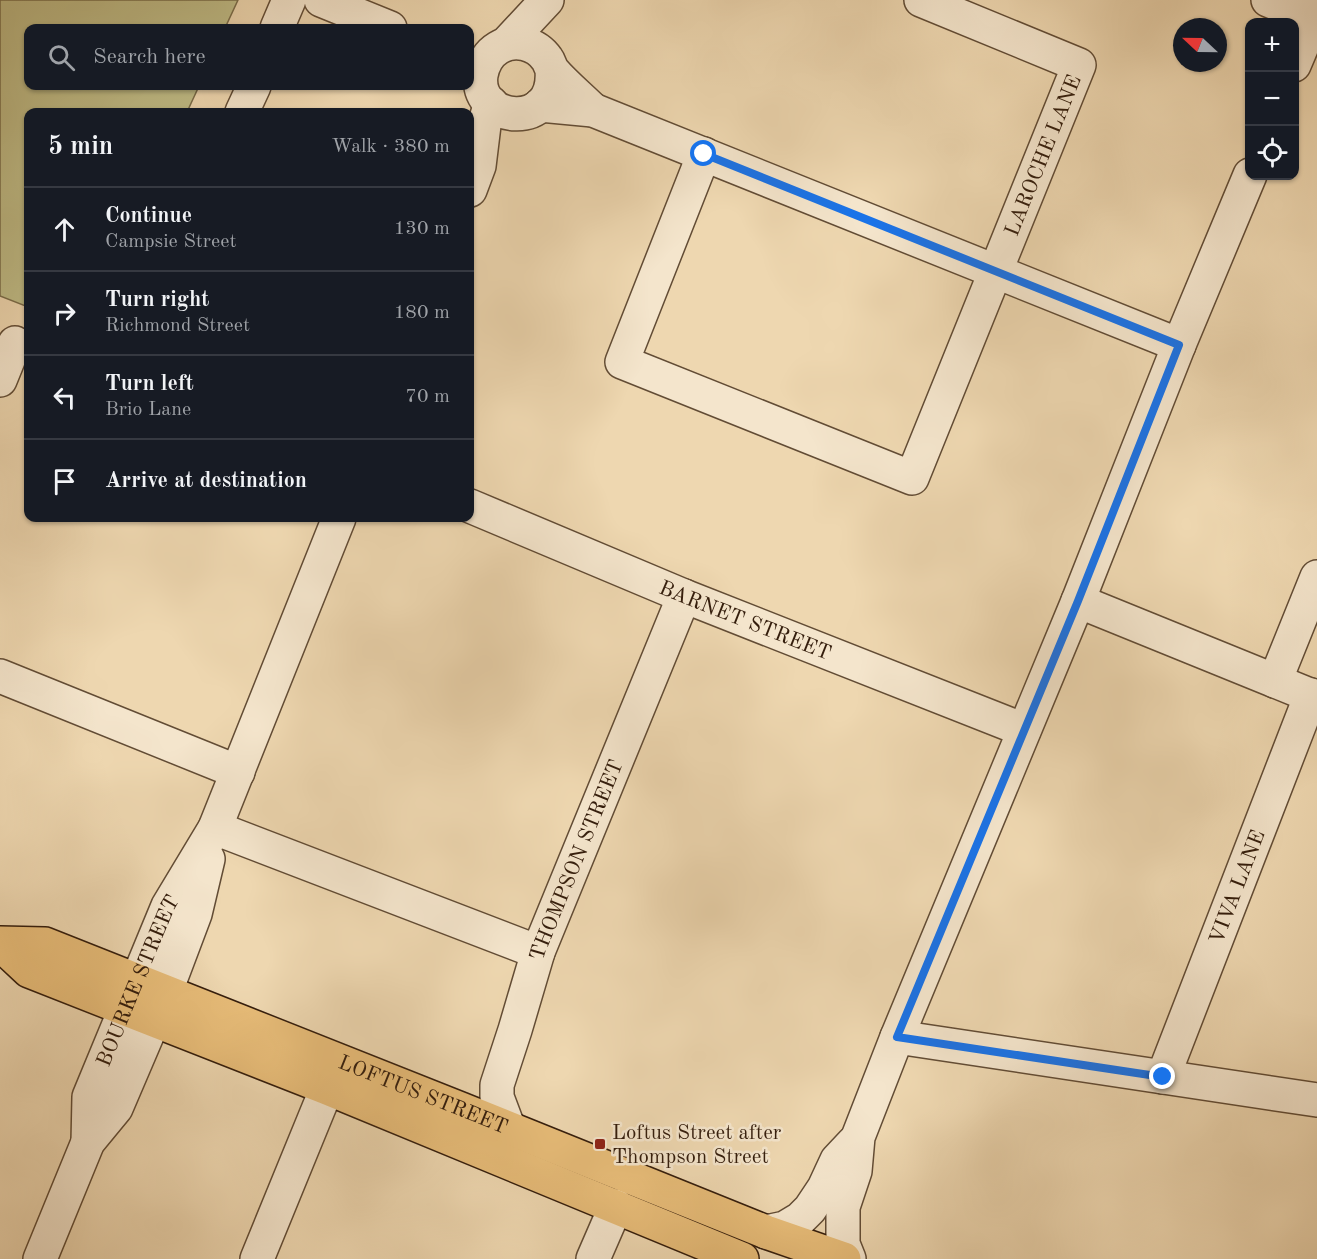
<!DOCTYPE html>
<meta charset="utf-8">
<style>
:root{--surface:#171b24;--page:#242831;--text:#f1f3f6;--muted:#9ea1a6;--line:#363941}
body{margin:0;font-family:"Old Standard TT",serif;background:var(--page);color:var(--text)}
.controls{position:absolute;right:18px;top:18px;display:grid;overflow:hidden;border-radius:12px;box-shadow:0 2px 4px #0004}
.controls button{width:54px;height:54px;display:grid;place-items:center;padding:0;border:0;border-bottom:2px solid var(--line);background:var(--surface);color:var(--text);font:30px sans-serif}
.compass{position:absolute;left:1173px;top:18px;width:54px;height:54px;border-radius:50%;background:var(--surface);box-shadow:0 2px 4px #0004;rotate:292deg}
.stop{position:absolute;width:18px;height:18px;margin:-14px;border:4px solid #1a73e8;border-radius:50%;background:#fff}
.stop.end{background:#1a73e8;border-color:#fff;box-shadow:0 2px 6px #0008}
.list{margin:0;padding:0;list-style:none}
h2{display:flex;justify-content:space-between;align-items:center;height:78px;margin:0;padding:0 24px;font-size:26px}
h2 small{font-size:20px;font-weight:400;color:var(--muted)}
.list li{display:grid;grid-template-columns:39px 1fr auto;gap:18px;align-items:center;box-sizing:border-box;height:84px;padding:0 24px;border-top:2px solid var(--line)}
.list b{display:block;font-size:22px;white-space:nowrap}
.list p{margin:0;font-size:20px;white-space:nowrap;color:var(--muted)}
.list em{font-size:20px;font-style:normal;color:var(--muted)}
.icon{flex:none;width:33px;height:33px;fill:none;stroke:currentColor;stroke-width:2;stroke-linecap:round;stroke-linejoin:round}
.map{position:relative;flex:none;width:1317px;height:1259px;overflow:hidden}
.search{position:absolute;background:var(--surface);box-shadow:0 2px 4px #0004;left:24px;top:24px;width:450px;height:66px;display:flex;align-items:center;gap:15px;box-sizing:border-box;padding:0 21px;border-radius:12px;color:var(--muted);font-size:22px}
.panel{position:absolute;background:var(--surface);box-shadow:0 2px 4px #0004;left:24px;top:108px;width:450px;height:414px;border-radius:12px}
.map>svg:first-child{display:block}
</style>
<div class="map">
<svg width="1317" height="1259" viewBox="0 0 1317 1259">
<rect width="100%" height="100%" fill="#eed7b0"/>
<filter id="stains"><feTurbulence type="fractalNoise" baseFrequency=".00333" numOctaves="4"/><feColorMatrix values="0 0 0 0 .2 0 0 0 0 .09 0 0 0 0 .02 0 0 0 .5 -.17"/></filter>
<radialGradient id="worn" r=".72"><stop offset=".6" stop-color="#630" stop-opacity="0"/><stop offset="1" stop-color="#630" stop-opacity=".3"/></radialGradient>
<path fill="#bfbc87" stroke="#7a6c4a" stroke-width="1.5" d="M0,0H238L225,28H28V86H199L187,112H28V307L0,296Z"/>
<g fill="none" stroke-linecap="round" stroke-linejoin="round">
<g stroke="#624c35" stroke-width="36">
<g id="minor">
<path d="M321,0L390,28"/>
<path d="M1268,0L1314,19"/>
<path d="M277,28L289,0"/>
<path d="M506,44L547,0"/>
<path d="M1294,65L1317,11"/>
<path d="M552,70C557,132 474,123 481,75C483,64 488,54 498,48C514,38 536,43 547,59C550,63 550,67 553,71C565,85 580,97 593,110"/>
<path d="M540,105L593,110L1179,345"/>
<path d="M242,112L254,86"/>
<path id="s1" d="M704,154L622,362L912,478L1079,65L921,0"/>
<path d="M470,190L479,166L484,125L491,103"/>
<path d="M0,380L15,343"/>
<path id="s2" d="M470,506L684,596L1024,730"/>
<path d="M1078,601L1317,698"/>
<path d="M0,676L238,772"/>
<path d="M1275,681L1317,577"/>
<path d="M215,828L538,952"/>
<path d="M897,1037L1317,1100"/>
<path id="s3" d="M1163,1077L1311,695"/>
<path id="s4" d="M509,1129L497,1097V1085L515,1030L538,952L684,596"/>
<path id="s5" d="M88,1142L89,1097L168,906L215,828L339,518"/>
<path d="M766,1232L785,1228L800,1219L810,1209L824,1188L837,1160L853,1143"/>
<path d="M40,1259L88,1142L116,1108L166,991L195,914L208,859"/>
<path d="M257,1259L327,1088"/>
<path d="M593,1259L616,1206"/>
<path d="M849,1259L843,1244V1207L855,1171L858,1137L897,1037L1078,601L1179,345L1250,175"/>
</g>
</g>
<g stroke="#341d0c" stroke-width="36">
<g id="major">
<path id="s6" d="M0,943L45,944L461,1109L766,1232L844,1259"/>
<path d="M0,944L29,971L327,1088L742,1259"/>
</g>
</g>
<use href="#minor" stroke="#f4e5cc" stroke-width="33"/>
<use href="#major" stroke="#e7bc78" stroke-width="33"/>
</g>
<g fill="none" stroke-linecap="round" stroke-linejoin="round">
<path stroke="#1a73e8" stroke-width="8" d="M704,154L1179,345L1078,601L897,1037L1163,1077"/>
</g>
<rect fill="#8f2418" stroke="#f4e5cc" stroke-width="2" x="594" y="1138" width="12" height="12" rx="3"/>
<g text-anchor="middle" stroke-width="5" stroke-linejoin="round" paint-order="stroke">
<g font-size="21" fill="#341d0c" stroke="#f4e5cc">
<text dy="7" stroke="none"><textPath href="#s1" startOffset="884">LAROCHE LANE</textPath></text>
<text dy="7" stroke="none"><textPath href="#s2" startOffset="298">BARNET STREET</textPath></text>
<text dy="7" stroke="none"><textPath href="#s4" startOffset="285">THOMPSON STREET</textPath></text>
<text dy="7" stroke="none"><textPath href="#s3" startOffset="204">VIVA LANE</textPath></text>
<text dy="7" stroke="none"><textPath href="#s5" startOffset="171">BOURKE STREET</textPath></text>
<text dy="7" stroke="none"><textPath href="#s6" startOffset="452">LOFTUS STREET</textPath></text>
</g>
<g font-size="21" fill="#341d0c" stroke="#f4e5cc" text-anchor="start">
<text x="612" y="1139">Loftus Street after<tspan x="612" dy="24">Thompson Street</tspan></text>
</g>
</g>
<rect width="100%" height="100%" filter="url(#stains)"/>
<rect width="100%" height="100%" fill="url(#worn)"/>
</svg>
<div class="controls">
<button>+</button>
<button>−</button>
<button><svg class="icon" aria-label="locate" viewBox="0 0 24 24"><circle cx="12" cy="12" r="6"/><path d="M12 2v4M12 18v4M2 12h4M18 12h4"/></svg></button>
</div>
<svg class="compass" viewBox="-18 -18 36 36"><path d="M0-13l5 13h-10z" fill="#e53935"/><path d="M0 13l5-13h-10z" fill="#9ea1a6"/></svg>
<div class="stop" style="left:704px;top:154px"></div>
<div class="stop end" style="left:1163px;top:1077px"></div>
<div class="search"><svg class="icon" aria-label="search" viewBox="0 0 24 24"><circle cx="10" cy="10" r="6"/><path d="M15 15l6 6"/></svg>Search here</div>
<section class="panel">
<h2>5 min<small>Walk · 380 m</small></h2>
<ul class="list">
<li><svg class="icon" aria-label="ahead" viewBox="0 0 24 24"><path d="M12 20V5M6 11l6-6 6 6"/></svg><div><b>Continue</b><p>Campsie Street</p></div><em>130 m</em></li>
<li><svg class="icon" aria-label="right" viewBox="0 0 24 24"><path d="M7 20v-9h11M14 6l5 5-5 5"/></svg><div><b>Turn right</b><p>Richmond Street</p></div><em>180 m</em></li>
<li><svg class="icon" aria-label="left" viewBox="0 0 24 24"><path d="M17 20v-9H6M10 6l-5 5 5 5"/></svg><div><b>Turn left</b><p>Brio Lane</p></div><em>70 m</em></li>
<li><svg class="icon" aria-label="arrive" viewBox="0 0 24 24"><path d="M6 21V4h12l-3 4 3 4H6"/></svg><div><b>Arrive at destination</b></div></li>
</ul>
</section>
</div>
